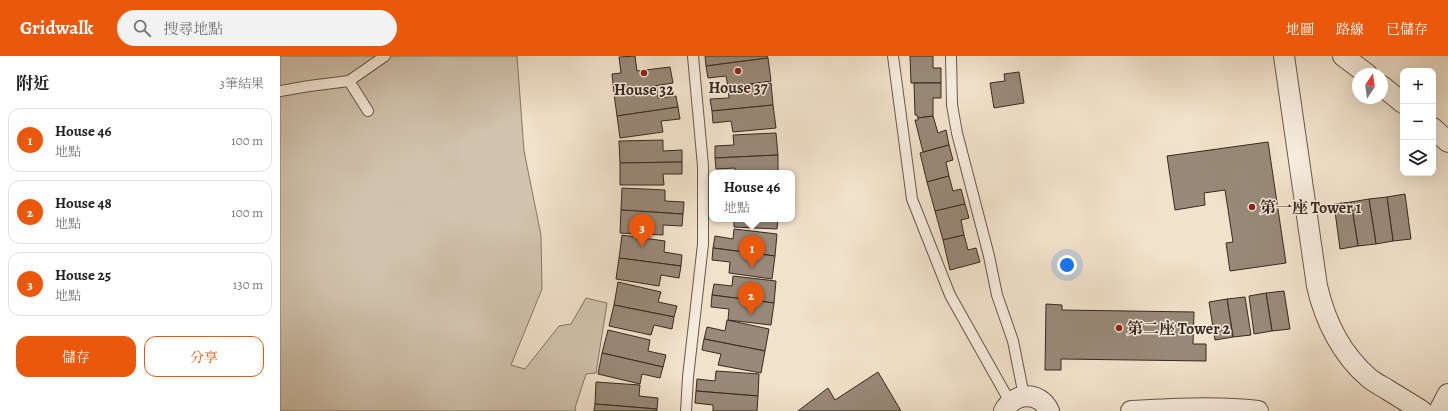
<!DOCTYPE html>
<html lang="zh-TW">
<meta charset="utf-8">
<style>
:root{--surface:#fff;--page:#f2f2f2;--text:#222;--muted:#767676;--line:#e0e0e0;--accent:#ea580c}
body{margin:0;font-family:Alegreya,"Noto Serif TC",serif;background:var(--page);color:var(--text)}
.controls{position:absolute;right:12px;top:12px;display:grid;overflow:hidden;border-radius:8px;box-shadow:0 4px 16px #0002}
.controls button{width:36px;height:36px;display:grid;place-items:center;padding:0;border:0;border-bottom:1px solid var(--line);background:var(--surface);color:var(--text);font:20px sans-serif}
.compass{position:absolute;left:1072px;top:12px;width:36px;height:36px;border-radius:50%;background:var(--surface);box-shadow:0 4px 16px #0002;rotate:13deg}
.you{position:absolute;left:787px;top:209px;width:14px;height:14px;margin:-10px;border:3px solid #fff;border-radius:50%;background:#1a73e8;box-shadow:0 0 0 6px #1a73e833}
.badge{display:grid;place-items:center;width:26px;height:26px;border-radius:50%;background:var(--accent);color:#fff;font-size:13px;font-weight:700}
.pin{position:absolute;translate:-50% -33px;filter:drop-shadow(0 1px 2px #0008)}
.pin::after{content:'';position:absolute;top:21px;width:14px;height:12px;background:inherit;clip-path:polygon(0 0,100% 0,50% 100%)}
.popup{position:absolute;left:429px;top:114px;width:86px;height:52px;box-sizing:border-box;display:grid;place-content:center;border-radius:8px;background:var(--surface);filter:drop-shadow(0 1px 3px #0005);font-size:13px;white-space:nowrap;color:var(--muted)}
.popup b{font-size:15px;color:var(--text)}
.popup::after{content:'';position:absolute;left:50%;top:100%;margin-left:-8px;border:8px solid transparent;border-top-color:var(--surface)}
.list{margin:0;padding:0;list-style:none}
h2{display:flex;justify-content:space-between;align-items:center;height:52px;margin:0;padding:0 16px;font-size:17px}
h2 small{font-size:13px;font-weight:400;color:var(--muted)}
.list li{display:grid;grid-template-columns:26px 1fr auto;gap:12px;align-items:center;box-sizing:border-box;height:64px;margin:0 8px 8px;padding:0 8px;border:1px solid var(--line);border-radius:12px}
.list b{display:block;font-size:15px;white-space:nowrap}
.list p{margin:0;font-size:13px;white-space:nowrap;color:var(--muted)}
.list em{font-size:13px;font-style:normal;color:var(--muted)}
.actions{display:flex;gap:8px;padding:12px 16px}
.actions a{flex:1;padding:9px 0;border:1px solid var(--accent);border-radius:12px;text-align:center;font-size:14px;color:var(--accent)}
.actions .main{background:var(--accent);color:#fff}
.icon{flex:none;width:22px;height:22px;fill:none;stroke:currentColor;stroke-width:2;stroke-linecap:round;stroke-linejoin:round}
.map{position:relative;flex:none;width:1168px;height:355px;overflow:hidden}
header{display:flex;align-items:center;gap:24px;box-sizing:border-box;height:56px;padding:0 20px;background:var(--accent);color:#fff}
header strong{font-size:19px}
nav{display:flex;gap:22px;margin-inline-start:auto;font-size:14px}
.search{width:280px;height:36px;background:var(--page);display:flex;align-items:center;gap:10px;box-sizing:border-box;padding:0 14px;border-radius:22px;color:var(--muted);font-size:15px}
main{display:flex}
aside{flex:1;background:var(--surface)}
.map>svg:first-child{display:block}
</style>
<header>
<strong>Gridwalk</strong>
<div class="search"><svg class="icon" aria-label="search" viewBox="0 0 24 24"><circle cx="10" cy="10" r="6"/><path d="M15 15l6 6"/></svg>搜尋地點</div>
<nav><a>地圖</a><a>路線</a><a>已儲存</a></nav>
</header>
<main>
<aside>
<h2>附近<small>3筆結果</small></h2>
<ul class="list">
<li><span class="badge">1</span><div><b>House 46</b><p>地點</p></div><em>100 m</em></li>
<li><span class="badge">2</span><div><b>House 48</b><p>地點</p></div><em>100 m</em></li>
<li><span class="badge">3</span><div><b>House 25</b><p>地點</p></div><em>130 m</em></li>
</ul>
<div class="actions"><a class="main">儲存</a><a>分享</a></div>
</aside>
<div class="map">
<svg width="1168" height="355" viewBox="0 0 1168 355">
<rect width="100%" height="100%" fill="#f1e2cb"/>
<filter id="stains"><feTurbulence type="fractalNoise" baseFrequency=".005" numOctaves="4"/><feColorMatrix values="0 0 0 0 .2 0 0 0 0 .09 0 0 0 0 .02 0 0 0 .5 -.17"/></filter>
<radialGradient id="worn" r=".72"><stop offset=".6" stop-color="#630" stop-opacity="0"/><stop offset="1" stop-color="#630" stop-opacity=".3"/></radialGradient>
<path fill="#d1c3ae" stroke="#847666" d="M0,0H237L244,95L261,179L262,233L231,309L245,313L279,270L291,268L306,242L327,247L316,317L306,318L295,352L296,355H0Z"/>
<g fill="#988978" stroke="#37291f">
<path d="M355,0L357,15L390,11L393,27L334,36L332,18L341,17L339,1Z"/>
<path d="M425,0H487L488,2L426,10Z"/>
<path d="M630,0H653V12H661V27H631Z"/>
<path d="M488,2L491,25L448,31L446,20L428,22L426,10Z"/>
<path d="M739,16L744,47L714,52L710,27L725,25L724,18Z"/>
<path d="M491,27L493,49L432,55L430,43L449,42L448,31Z"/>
<path d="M634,27H661V42H653V60L638,62L637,59H635Z"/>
<path d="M377,31L378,42L396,40L398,51L337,60L334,38Z"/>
<path d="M493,49L496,72L453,76L451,65L433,67L432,55Z"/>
<path d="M398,51L400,63L381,65L383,76L340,82L337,60Z"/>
<path d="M653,60L658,77L666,74L669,89L643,96L635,64H638V62Z"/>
<path d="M496,77L498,99L435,102V90L454,89L453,79Z"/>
<path d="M383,84V95L402,94V106L340,107L339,85Z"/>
<path d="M988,86L1006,207L950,215L946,187L953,186L945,134L924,137L925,149L895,154L887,100Z"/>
<path d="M669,89L673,104L666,106L669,120L647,126L640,97Z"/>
<path d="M498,99V117H455V112L436,113L435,102Z"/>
<path d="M402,106V118H383L384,129H340V107Z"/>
<path d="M669,120L673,135L681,133L685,148L655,155L647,126Z"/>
<path d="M342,132L385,134V145L404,146L403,158L341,154Z"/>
<path d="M1125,138L1131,183L1113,185L1107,141Z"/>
<path d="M1107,141L1113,185L1096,188L1089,143Z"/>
<path d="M1089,143L1096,188L1078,190L1071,146Z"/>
<path d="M1071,146L1078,190L1060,193L1054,148Z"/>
<path d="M685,148L689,162L681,164L684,179L663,184L655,155Z"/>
<path d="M341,154L403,158L402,170L383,169V179L340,177Z"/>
<path d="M454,163H498L497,173L454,171Z"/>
<path d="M454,173L497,178L495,200L433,192L435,180L453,183Z"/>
<path d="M342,179L385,185L384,196L402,199L401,210L339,202Z"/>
<path d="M684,179L688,194L696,192L700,206L670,214L663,184Z"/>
<path d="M433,192L495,200L492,223L449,217L450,206L432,204Z"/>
<path d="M339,202L401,210L399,222L381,219L379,230L336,223Z"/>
<path d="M453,220L496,225L494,247L432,239L434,228L452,230Z"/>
<path d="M338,226L381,236L378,246L397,250L394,261L334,249Z"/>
<path d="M1004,235L1010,273L992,275L986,237Z"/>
<path d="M986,237L992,275L974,278L969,240Z"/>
<path d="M432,239L494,247L491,269L448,264L449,253L431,251Z"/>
<path d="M965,241L971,279L953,281L947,243Z"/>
<path d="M947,243L953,281L935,284L929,246Z"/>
<path d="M766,248L782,249V254L914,256L913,288H926V305L781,303V314H765Z"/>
<path d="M334,249L394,261L392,273L374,269L371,279L329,270Z"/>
<path d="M447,264L489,273L485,295L424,283L427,271L445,275Z"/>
<path d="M328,274L370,284L368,295L386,299L383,311L322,297Z"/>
<path d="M424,283L485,295L481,317L438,309L441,298L422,294Z"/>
<path d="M322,297L383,311L380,322L362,318L360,328L318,318Z"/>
<path d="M436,315L479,318L478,340L416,335L417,323L435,325Z"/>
<path d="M598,316L621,355H518L548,332L555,344Z"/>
<path d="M316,326L360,329L359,340L378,342L377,353L315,348Z"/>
<path d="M416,335L478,340L477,355H433V349L415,347Z"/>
<path d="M315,348L377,353V355H314Z"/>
</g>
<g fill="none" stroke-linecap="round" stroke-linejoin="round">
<g stroke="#66574a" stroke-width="12">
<g id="lane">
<path d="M613,0L632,143L670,239L730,346"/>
<path d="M671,0L672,49L677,77L709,200L717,239L733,285L744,340"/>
<path d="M69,25L105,0"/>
<path d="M0,35L29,30L69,25L88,55"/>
<path d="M406,355L408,321L423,188V110L413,0"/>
</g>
</g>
<g stroke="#66574a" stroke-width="22">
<g id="street">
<path d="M1004,0L1037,230C1045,265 1062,299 1089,322C1095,327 1102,330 1108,334C1119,341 1131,348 1142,355"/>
<path d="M1063,0L1087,18"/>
<path d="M1102,30L1123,47"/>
<path d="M1153,72L1168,86"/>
<path d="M724,355C734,336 760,335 769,355"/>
<path d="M851,355C894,353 936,350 978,355"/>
<path d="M1159,355L1168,338"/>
</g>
</g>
<use href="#lane" stroke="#f6ecdd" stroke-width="10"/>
<use href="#street" stroke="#f6ecdd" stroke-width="20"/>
</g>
<g fill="#8f2418" stroke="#f6ecdd" stroke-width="1.5">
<circle cx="458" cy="15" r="4"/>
<circle cx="364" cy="17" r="4"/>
<circle cx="972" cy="151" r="4"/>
<circle cx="839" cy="272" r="4"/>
</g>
<g text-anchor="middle" stroke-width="3" stroke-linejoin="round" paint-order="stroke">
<g font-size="16" font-weight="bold" fill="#37291f" stroke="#f6ecdd">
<text x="458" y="37">House 37</text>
<text x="364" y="39">House 32</text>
<text x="980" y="157" text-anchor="start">第一座 Tower 1</text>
<text x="847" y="278" text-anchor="start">第二座 Tower 2</text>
</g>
</g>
<rect width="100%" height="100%" filter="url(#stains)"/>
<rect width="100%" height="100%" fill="url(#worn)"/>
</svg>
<div class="controls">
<button>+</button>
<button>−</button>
<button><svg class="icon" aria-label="layers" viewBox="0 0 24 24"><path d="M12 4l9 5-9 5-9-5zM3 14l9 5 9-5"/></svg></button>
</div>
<svg class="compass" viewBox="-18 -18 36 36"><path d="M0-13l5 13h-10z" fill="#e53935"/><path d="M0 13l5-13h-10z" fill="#767676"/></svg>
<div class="you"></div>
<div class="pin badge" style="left:472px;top:212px">1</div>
<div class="popup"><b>House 46</b>地點</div>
<div class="pin badge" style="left:471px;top:259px">2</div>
<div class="pin badge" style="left:362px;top:191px">3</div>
</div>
</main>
